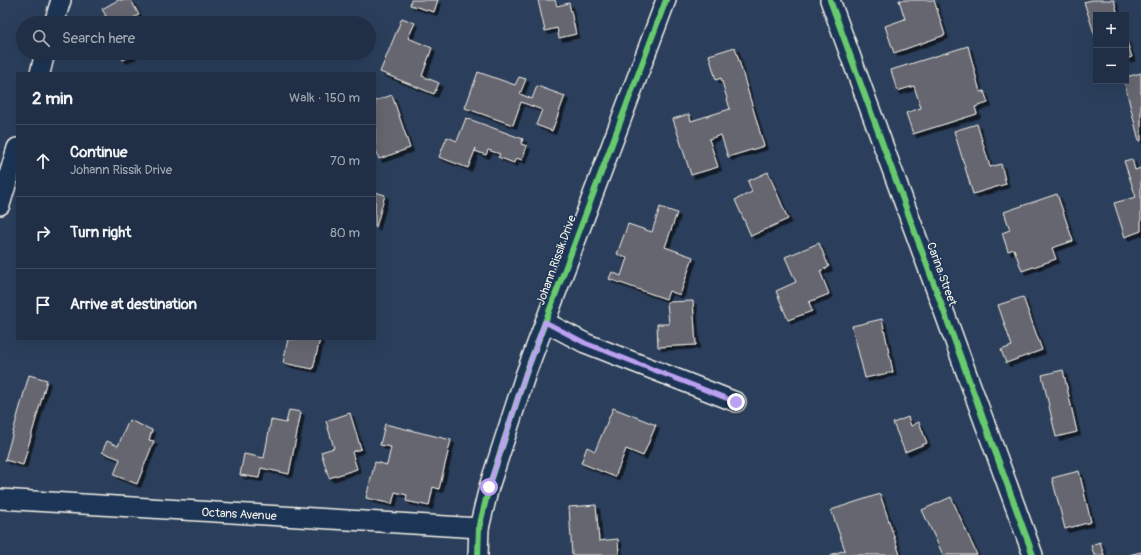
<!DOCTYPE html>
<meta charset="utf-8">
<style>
:root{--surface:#202f45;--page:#2d3b50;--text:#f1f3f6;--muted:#a2a9b3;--line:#3d4a5e}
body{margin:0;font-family:Pangolin,sans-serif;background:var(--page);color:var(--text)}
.controls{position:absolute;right:12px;top:12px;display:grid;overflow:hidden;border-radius:0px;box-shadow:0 4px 16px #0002}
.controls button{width:36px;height:36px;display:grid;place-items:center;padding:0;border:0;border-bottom:1px solid var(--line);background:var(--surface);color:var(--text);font:20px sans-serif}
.stop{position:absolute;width:12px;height:12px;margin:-9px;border:3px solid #bca0f2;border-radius:50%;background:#fff}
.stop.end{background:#bca0f2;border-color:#fff;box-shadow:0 1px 4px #0008}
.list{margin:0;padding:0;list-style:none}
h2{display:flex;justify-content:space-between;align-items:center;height:52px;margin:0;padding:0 16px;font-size:17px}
h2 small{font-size:13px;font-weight:400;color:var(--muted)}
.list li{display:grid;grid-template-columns:26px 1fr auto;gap:12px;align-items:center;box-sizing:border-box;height:72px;padding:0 16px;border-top:1px solid var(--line)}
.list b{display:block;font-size:15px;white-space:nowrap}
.list p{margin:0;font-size:13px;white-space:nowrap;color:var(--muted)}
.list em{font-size:13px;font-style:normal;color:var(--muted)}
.icon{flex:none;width:22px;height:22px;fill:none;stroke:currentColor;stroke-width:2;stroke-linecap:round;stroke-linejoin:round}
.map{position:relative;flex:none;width:1141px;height:555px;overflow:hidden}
.search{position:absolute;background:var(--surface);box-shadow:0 4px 16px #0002;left:16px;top:16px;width:360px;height:44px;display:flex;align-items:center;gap:10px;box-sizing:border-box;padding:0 14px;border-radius:22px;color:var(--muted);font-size:15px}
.panel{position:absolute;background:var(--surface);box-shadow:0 4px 16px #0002;left:16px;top:72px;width:360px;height:268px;border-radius:0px}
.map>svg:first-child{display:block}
</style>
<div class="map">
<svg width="1141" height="555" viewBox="0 0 1141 555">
<defs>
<filter id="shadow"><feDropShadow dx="3.5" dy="3.5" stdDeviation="0" flood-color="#0009"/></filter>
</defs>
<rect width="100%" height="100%" fill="#2b3f5c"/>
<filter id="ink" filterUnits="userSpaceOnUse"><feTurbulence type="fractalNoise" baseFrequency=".025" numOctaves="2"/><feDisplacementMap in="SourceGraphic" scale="8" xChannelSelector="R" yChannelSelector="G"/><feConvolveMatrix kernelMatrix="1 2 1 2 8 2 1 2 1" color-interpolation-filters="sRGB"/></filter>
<g filter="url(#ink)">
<g fill="#65666f" stroke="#f4f1e8" filter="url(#shadow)">
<path d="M118,0H131L139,15L131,19L133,23H98L97,20L106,16L102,9Z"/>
<path d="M411,0H438L434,12L410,5Z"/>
<path d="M538,0H555L557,6L569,3L576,34L559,38L557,28L545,31Z"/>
<path d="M899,0H934L945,35L894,53L885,26L905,19Z"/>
<path d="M1092,0H1114L1118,15H1096V39L1084,2Z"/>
<path d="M402,18L415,23L408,38L432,48L422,76L439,83L434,94L380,72Z"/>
<path d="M1126,39L1132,57L1126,59Z"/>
<path d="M968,46L980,92L984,91L988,103L975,107L977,114L913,134L906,113L921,108L914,86L897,91L891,70Z"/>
<path d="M735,47L764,146L728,157L721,135L709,139L718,167L691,175L673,119L689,114L691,121L730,109L721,78L716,80L709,55Z"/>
<path d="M119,53H132L133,55L123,60Z"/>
<path d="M478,72L515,85L519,77L526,79L520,94L532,99L537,86L565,96L552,131L536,125L542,110L521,102L513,125L465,108Z"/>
<path d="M1141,73V141H1139L1124,81H1126V77Z"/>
<path d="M392,95L410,148L379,159L375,148V101Z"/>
<path d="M466,118L523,139L521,144L527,146L522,160L516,158L514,163L498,157L500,154L488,150L486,155L475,151L476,148L468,168L439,157L447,137L457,141Z"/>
<path d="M977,124L990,167L1001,164L1006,184L973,194L954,131Z"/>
<path d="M1132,159L1135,170L1141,168V231L1125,237L1114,203L1136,197L1124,161Z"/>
<path d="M768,172L788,219L751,236L735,200L752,192L748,181Z"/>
<path d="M375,192L385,195L376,227H375Z"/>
<path d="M1057,194L1073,241L1052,248L1056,259L1022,271L1014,249L1008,251L1002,233L1010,230L1004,212Z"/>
<path d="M660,207L677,213L665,247L693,257L680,295L669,291L666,299L609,279L612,272L621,276L627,258L617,254L628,224L652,232Z"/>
<path d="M819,243L829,267L820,271L829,294L809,302L812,311L788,320L776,291L796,282L785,257Z"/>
<path d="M1023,297L1042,350L1006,363L1001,350L1012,346L998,305Z"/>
<path d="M693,301L696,345L658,347L657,324H669L667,302Z"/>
<path d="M882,319L893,372L865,378L852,326Z"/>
<path d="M288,339H320L313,369L283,363Z"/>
<path d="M1063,370L1077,432L1056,437L1042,375Z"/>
<path d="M29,375L47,380L23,465L5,460Z"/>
<path d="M613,408L656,425L643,456L626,449L615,477L581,463L587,447L595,451Z"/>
<path d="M289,410L301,412L289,474L261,468L259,478L240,475L244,454L264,458L271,420L286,423Z"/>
<path d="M350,413L361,449L352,452L357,469L329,478L321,452L334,448L326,421Z"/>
<path d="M908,417L911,426L919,422L927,443L905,452L893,423Z"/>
<path d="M129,420L152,430L149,440L154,441L137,484L114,475L120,459L102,452L107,441L118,446Z"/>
<path d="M385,424L451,440L439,489L433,487L429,506L406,501L407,495L395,492L392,504L366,498L375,462L387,465L391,447L380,445Z"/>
<path d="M1079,471L1091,522L1065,529L1052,478Z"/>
<path d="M880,494L900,555H830L845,550L831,510Z"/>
<path d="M951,497L977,555H943L922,510Z"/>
<path d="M596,505L599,541L618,539L619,555H572L569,507Z"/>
<path d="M1100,542L1104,555H1094L1091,545Z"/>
<path d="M1141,552V555H1129Z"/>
</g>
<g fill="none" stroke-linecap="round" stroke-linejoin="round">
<g stroke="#f4f1e8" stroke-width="22">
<g id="minor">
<path d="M830,0L1033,555"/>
<path d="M54,23L61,0"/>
<path d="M40,73L45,53"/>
<path d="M0,205L17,148"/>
<path d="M545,322L585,343L736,402"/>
<path d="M0,499L479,528"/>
<path d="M478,555L479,528L489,487L526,373L666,0"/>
</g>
</g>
<use href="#minor" stroke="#1d3557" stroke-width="19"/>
<g stroke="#1d3557" stroke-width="8">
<g id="cycleway">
<path d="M830,0L1033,555"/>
<path d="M478,555L479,528L489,487L526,373L666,0"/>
</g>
</g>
<use href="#cycleway" stroke="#67ca6e" stroke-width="6"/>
</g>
</g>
<g fill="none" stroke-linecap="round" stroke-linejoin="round" filter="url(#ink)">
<path stroke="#bca0f2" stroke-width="5" d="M489,487L526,373L545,322L585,343L736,402"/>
</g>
<g text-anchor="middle" stroke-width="3" stroke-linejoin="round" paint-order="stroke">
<g font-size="12" fill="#f4f1e8" stroke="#1d3557">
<text transform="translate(556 260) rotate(-70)" y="4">Johann Rissik Drive</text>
<text transform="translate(942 274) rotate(70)" y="4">Carina Street</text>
<text transform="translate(239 514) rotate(3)" y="4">Octans Avenue</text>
</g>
</g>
</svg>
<div class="controls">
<button>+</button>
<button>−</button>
</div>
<div class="stop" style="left:489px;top:487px"></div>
<div class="stop end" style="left:736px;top:402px"></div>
<div class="search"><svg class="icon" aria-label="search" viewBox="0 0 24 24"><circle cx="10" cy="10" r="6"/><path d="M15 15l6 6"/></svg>Search here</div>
<section class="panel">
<h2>2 min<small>Walk · 150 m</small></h2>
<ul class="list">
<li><svg class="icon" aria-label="ahead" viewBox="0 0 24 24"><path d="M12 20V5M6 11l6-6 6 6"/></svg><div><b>Continue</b><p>Johann Rissik Drive</p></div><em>70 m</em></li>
<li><svg class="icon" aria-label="right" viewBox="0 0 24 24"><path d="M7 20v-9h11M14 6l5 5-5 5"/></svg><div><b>Turn right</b></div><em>80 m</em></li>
<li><svg class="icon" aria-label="arrive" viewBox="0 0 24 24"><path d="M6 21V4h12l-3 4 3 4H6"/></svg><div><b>Arrive at destination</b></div></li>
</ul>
</section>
</div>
